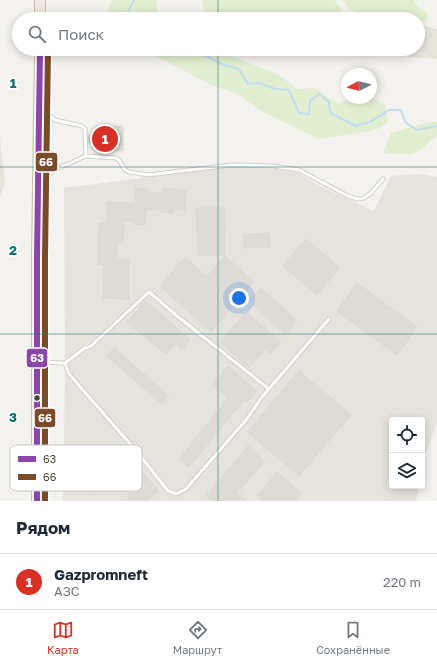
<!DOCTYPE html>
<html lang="ru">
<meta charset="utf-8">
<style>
:root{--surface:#fff;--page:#f6f6f7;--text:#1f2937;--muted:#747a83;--line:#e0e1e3;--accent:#d93025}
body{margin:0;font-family:"Golos Text",sans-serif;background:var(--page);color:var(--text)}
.controls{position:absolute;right:12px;bottom:12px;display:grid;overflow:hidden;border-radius:4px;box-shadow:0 2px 10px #0003}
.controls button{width:36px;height:36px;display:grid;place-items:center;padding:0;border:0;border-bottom:1px solid var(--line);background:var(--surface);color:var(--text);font:20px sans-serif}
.compass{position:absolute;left:341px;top:68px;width:36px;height:36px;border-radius:50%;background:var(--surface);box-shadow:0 2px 10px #0003;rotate:263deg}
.you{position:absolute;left:239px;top:298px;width:14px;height:14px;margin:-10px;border:3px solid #fff;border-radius:50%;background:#1a73e8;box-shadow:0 0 0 6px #1a73e833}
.badge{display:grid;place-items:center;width:26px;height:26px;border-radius:50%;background:var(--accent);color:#fff;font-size:13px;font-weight:700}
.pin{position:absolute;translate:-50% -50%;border:2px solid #fff;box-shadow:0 1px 4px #0006}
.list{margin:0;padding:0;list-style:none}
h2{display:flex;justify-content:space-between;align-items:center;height:52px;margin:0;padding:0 16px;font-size:17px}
h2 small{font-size:13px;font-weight:400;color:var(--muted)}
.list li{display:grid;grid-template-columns:26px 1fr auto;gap:12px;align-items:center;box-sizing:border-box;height:56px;padding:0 16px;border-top:1px solid var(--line)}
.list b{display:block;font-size:15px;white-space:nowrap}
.list p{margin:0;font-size:13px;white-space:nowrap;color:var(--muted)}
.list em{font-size:13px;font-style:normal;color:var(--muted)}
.icon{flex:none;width:22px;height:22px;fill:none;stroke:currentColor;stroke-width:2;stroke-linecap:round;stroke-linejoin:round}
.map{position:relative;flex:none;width:437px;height:501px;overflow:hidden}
.search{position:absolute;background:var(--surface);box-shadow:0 2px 10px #0003;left:12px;right:12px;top:12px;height:44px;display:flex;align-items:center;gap:10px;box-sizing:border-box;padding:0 14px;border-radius:22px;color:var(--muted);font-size:15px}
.sheet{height:108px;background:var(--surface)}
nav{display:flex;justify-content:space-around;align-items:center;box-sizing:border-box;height:56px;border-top:1px solid var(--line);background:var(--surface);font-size:11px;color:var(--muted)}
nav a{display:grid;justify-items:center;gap:2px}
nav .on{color:var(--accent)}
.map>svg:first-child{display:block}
</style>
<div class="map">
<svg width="437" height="501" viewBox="0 0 437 501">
<rect width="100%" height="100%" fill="#f4f2ee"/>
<g fill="#e7e4dc">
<path d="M418,25L437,29V59L407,57L410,49H418Z"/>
<path d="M0,138L5,183L0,197Z"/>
</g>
<path fill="#e6e2de" d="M231,167L276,169L298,173L324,188L374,211L391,176L420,174L437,177V424L422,462V420H392V486H419L416,501H63L65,374L64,188Z"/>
<g fill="#e1eecf">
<path d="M112,0H156L158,19H104Z"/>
<path d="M202,0H335L342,11L354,19H231L223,16L211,17L204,11Z"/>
<path d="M344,0H414L415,4L428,14V18L426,21L418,22V19H366L349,8Z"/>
<path d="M142,49H214L277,74L298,89L315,88L338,104L350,98H370L385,104L388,121L380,128L370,131L319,139L261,111L239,95L212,85Z"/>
<path d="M363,49H400V50L379,54Z"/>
<path d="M437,121V136C430,140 426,146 420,150C411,156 393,154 383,153L391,133L418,125Z"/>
</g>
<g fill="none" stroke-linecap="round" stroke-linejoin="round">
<g stroke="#c0ddf1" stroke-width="2">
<path d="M134,0L127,14L134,19"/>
<path d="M186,49L206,56L224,65L239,69L248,84L259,83L275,89L289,90L299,113L309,114L310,101L319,94L329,102L330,113L356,126L370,122L389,110H401L406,123L417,130L437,126"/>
</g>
</g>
<g fill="#dedbd6" stroke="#dcd9d4">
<path d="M109,126H123V151H108V144L89,143L88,135H109Z"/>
<path d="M136,188L147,189V192L162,193V188L186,191L185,210L174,209V213L161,212V210L146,209L145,225L133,224L134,221H124L123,243H117V259H129V299L103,298L104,265L98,264L99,223H105V219L107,220V202L135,203Z"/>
<path d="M196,208H224L225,255H198Z"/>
<path d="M269,233L270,247L244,248V234Z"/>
<path d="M306,239L340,268L317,295L283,266Z"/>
<path d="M225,256L254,282L211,332L160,286L185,257L207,277Z"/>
<path d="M357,283L417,327L397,355L337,311Z"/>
<path d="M261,288L297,321L285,334L249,301Z"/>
<path d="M145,301L190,339L182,349L175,343L166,354L127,322Z"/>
<path d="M246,312L281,342L270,354L265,349L249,368L220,342Z"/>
<path d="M114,348L169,396L162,404L107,356Z"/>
<path d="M228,366L257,391L247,403L244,400L189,467L179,459L228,398L212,385Z"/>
<path d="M299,371L351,415L299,476L247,432Z"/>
<path d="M248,446L265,461L237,493L247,501H212L206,496Z"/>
<path d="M89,456H96L95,494H88Z"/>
<path d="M138,467L158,491L148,501H128L129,475H127V468Z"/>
<path d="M277,472L301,493L295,501H262L257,496Z"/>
</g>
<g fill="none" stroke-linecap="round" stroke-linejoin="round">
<g stroke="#d2d0cb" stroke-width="5">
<g id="lane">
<path d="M86,156L116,158L119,160L125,170L129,172L148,175L231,165L273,166L299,170L348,196L358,199L364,198L370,194L383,179"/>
<path d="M42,182L54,170L86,156L85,129L82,126L55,120L42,109"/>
<path d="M40,362L65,363L69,374L138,453L168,491L176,494L186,489L246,420L262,397L329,319"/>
<path d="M65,363L85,348L91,346L149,292L177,316L269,389"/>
</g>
</g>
<g stroke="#ccbfa9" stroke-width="12">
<g id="highway">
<path d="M40,0V19"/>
<path d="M37,501V257L40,49"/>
</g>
</g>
<use href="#lane" stroke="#fdfdfc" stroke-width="3"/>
<use href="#highway" stroke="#ede8db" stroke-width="10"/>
<g stroke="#fff" stroke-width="9">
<path id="bus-1" d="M37,501V257L40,49"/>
</g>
<g stroke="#fff" stroke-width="9">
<path id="bus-2" d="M45,501V257L48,49"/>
</g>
<use href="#bus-1" stroke="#8e44ad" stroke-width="6"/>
<use href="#bus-2" stroke="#7a4b2a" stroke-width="6"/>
</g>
<path fill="none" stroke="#0f766e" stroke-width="1" stroke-opacity="0.55" d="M218,0V19M218,49V501M0,167H437M0,334H437"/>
<circle fill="#4b4439" stroke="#fff" stroke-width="1.5" cx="37" cy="398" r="3.5"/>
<rect x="10" y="445" width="132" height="46" rx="6" fill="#fff" stroke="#c9c7c4" stroke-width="1"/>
<rect x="18" y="456" width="18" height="6" fill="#8e44ad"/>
<rect x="18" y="474" width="18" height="6" fill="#7a4b2a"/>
<g font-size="11" fill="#4b4439">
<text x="43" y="463">63</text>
<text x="43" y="481">66</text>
</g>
<g font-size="13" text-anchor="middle" font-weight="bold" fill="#0f766e" stroke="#fff" stroke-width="3" stroke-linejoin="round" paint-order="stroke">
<text x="13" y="88">1</text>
<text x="13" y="255">2</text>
<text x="13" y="422">3</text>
</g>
<g stroke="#fff" stroke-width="1.5">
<rect x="35" y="152" width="23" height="20" rx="4" fill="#7a4b2a"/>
<rect x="26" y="348" width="22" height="20" rx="4" fill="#8e44ad"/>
<rect x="34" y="408" width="22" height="20" rx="4" fill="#7a4b2a"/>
</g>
<g font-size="11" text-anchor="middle" font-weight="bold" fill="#fff">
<text x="46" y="166">66</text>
<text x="37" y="362">63</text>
<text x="45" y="422">66</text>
</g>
</svg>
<div class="controls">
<button><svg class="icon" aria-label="locate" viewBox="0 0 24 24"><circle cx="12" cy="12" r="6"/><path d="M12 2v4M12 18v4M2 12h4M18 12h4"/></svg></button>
<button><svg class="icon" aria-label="layers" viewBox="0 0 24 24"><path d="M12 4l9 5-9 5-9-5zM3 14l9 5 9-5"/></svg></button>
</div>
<svg class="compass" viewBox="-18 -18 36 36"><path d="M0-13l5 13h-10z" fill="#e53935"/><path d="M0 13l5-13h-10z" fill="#747a83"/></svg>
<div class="you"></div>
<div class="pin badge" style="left:105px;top:139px">1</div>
<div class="search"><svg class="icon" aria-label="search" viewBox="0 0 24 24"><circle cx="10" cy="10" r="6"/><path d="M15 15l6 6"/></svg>Поиск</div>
</div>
<section class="sheet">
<h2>Рядом<small></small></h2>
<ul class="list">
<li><span class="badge">1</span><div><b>Gazpromneft</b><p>АЗС</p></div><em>220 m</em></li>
</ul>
</section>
<nav>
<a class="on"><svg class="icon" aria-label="map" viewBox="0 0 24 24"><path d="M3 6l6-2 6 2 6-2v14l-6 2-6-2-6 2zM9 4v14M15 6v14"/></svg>Карта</a>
<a><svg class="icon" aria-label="directions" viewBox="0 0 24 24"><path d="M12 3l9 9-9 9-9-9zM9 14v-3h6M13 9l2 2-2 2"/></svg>Маршрут</a>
<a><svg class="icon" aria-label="saved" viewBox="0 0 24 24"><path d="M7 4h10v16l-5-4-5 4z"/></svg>Сохранённые</a>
</nav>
